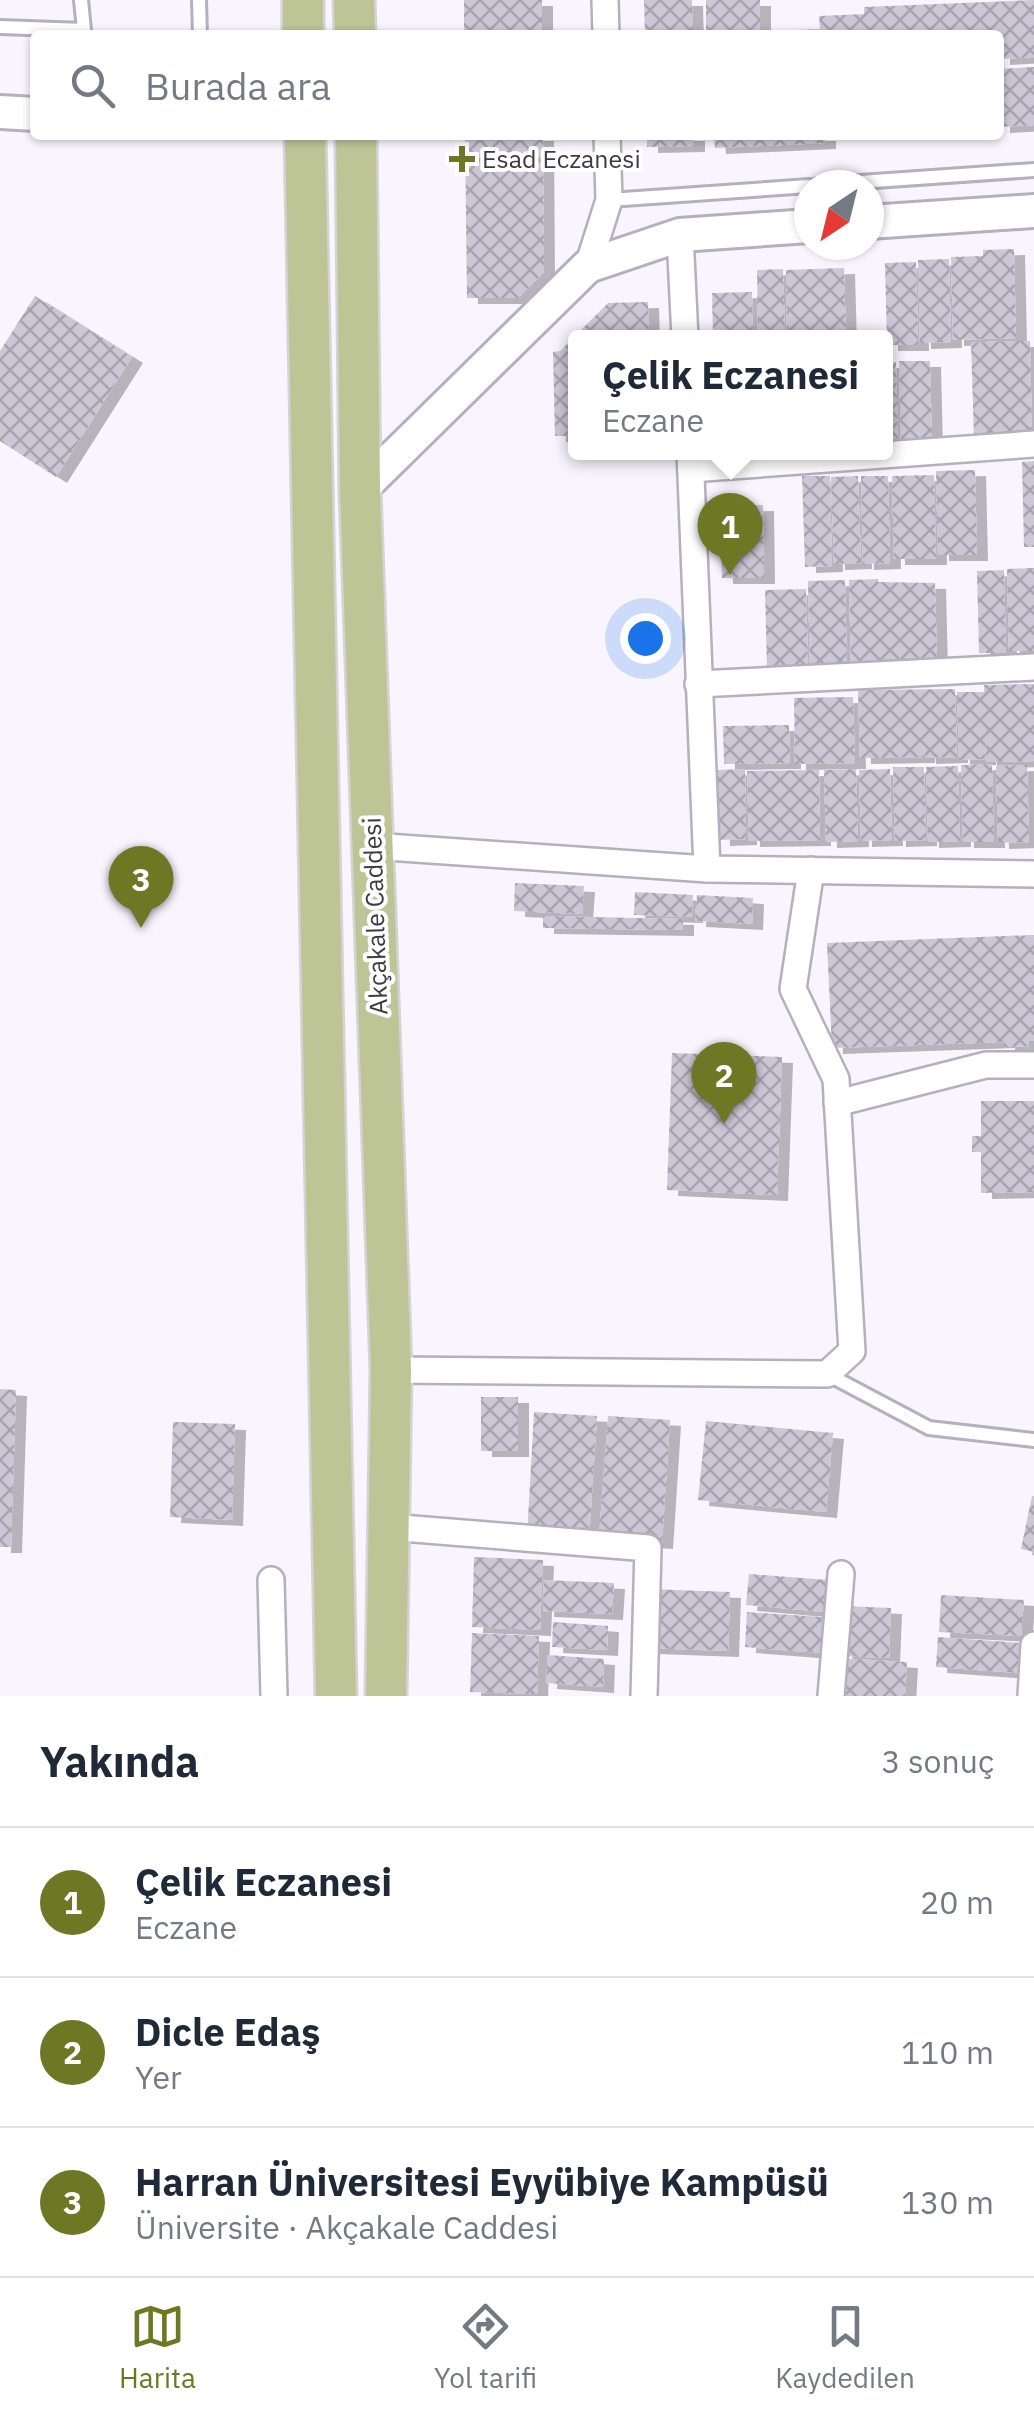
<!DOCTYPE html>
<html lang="tr">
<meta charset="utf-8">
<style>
:root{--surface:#fff;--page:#f6f6f7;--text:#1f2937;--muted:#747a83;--line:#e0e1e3;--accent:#6c7824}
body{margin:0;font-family:"IBM Plex Sans",sans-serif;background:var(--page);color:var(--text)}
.compass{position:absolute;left:794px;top:170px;width:90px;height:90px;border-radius:50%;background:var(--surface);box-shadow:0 2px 8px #0004;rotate:215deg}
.you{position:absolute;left:645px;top:638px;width:35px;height:35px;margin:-25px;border:8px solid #fff;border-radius:50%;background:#1a73e8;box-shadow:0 0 0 15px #1a73e833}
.badge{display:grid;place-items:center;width:65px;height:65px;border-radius:50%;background:var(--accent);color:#fff;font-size:32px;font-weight:700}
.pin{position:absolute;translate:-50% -82px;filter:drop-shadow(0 2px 5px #0008)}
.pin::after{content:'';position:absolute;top:52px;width:35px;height:30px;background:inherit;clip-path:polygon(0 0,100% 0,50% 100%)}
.popup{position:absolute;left:568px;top:330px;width:325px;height:130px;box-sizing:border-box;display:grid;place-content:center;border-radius:10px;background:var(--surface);filter:drop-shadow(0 2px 8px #0005);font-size:32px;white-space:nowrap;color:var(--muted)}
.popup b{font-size:38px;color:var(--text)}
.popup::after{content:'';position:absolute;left:50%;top:100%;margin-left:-20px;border:20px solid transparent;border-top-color:var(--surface)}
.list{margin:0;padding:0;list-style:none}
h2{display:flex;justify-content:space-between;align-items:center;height:130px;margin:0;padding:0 40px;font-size:42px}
h2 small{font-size:32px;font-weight:400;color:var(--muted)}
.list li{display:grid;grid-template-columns:65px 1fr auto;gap:30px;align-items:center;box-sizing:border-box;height:150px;padding:0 40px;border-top:2px solid var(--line)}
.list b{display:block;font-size:38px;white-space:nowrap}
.list p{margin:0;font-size:32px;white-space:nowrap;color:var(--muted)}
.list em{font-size:32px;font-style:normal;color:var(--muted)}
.icon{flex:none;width:55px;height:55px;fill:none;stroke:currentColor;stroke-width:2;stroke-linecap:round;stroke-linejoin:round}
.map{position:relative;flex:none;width:1034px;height:1696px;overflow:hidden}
.search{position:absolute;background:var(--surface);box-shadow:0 2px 8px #0004;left:30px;right:30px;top:30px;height:110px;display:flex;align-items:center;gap:25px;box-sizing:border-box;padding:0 35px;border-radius:10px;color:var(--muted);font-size:38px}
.sheet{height:580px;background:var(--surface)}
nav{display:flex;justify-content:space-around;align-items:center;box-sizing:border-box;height:140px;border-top:2px solid var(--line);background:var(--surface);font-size:28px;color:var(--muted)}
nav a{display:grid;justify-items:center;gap:5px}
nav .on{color:var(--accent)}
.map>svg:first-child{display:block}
</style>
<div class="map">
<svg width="1034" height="1696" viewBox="0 0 1034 1696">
<defs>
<pattern id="building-cross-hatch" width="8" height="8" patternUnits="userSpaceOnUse" patternTransform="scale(2.5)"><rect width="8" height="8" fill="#ccc7d6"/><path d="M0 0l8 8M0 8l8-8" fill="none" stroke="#a7a3af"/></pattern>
<filter id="shadow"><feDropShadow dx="11" dy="6" stdDeviation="0" flood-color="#0004"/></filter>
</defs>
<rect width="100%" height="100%" fill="#f8f5fe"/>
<g fill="url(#building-cross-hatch)" filter="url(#shadow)">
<rect x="464" y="0" width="78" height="35"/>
<path d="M644,0H692L693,35H645Z"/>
<rect x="706" y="0" width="54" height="30"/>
<path d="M1034,0V57L999,59V35H743V32L820,29L819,16L864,14V7Z"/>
<path d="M1034,67V125L999,127V69Z"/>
<path d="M465,135H543L544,272L518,298H467Z"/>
<path d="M647,135H694V146L647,147Z"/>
<path d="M714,135H825V143L715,148Z"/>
<path d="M1014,249L1016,338L953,340L951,257L983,256V250Z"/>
<path d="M949,259L951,342L920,343L918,260Z"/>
<path d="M916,262L918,345H887L885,263Z"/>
<path d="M844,268L846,338H787L786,270Z"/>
<path d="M783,269L785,338H758L757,270Z"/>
<path d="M752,292L753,338H713L712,293Z"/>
<path d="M35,296L132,357L56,477L0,441V351Z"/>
<path d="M648,302L649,338H575V436H555L553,352L560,351L608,303Z"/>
<path d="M1004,341H1030L1032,435L974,438L971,343Z"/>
<path d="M899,361H930L932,443L901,444Z"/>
<path d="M885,362H896L898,445H885Z"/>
<path d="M1034,461V547H1024L1022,462Z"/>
<path d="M975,470L977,555H938L936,471Z"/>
<path d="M934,475L936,559H894L892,476Z"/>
<path d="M802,476H830L832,566L805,567Z"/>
<path d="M858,476L861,563L834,564L831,477Z"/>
<path d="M861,476H888L890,563L863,564Z"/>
<path d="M763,505L764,578H722L720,506Z"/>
<path d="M1034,568V651H1009L1007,569Z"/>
<path d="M1004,570L1006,653H979L977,571Z"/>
<path d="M878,579V582L935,583L937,665L851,666L849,580Z"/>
<path d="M845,580L847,666L810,667L808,581Z"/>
<path d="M806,589L808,668L767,669L765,590Z"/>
<path d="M1034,684V761L986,762L985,731V759L959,760L957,692H984V685Z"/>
<path d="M955,689L957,757L925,758V743L924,757L860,758L858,690Z"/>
<path d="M853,697L855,763L795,764L794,698Z"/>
<path d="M789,725L790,763L724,764L723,726Z"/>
<path d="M992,764L994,842H963L961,765Z"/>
<path d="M1027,765L1029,842L998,843L996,766Z"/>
<path d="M958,766L960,841L928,842L926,767Z"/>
<path d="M893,767H924L926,840L895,841Z"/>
<path d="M745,769L746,839L719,840L717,770Z"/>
<path d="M856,769L858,841L826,842L824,770Z"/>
<path d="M890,769L892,840L861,841L859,770Z"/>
<path d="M819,770L820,840L749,841L747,771Z"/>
<path d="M515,883L584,886L582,914L514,911Z"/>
<path d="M635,892L693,895L692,917L634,915Z"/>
<path d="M697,895L753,898L752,924L695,921Z"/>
<path d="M543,916L683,919V930L543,928Z"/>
<path d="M1034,935V1041H1029V1046L1004,1047V1042L832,1048L827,943Z"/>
<path d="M672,1053L782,1057L777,1195L667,1190Z"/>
<path d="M981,1101H1034V1192L981,1193V1152H972V1136H981Z"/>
<path d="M0,1389L16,1390L11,1547H0Z"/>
<rect x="481" y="1397" width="37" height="54"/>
<path d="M534,1412L597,1416L589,1540L527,1537Z"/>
<path d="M608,1416L670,1420L662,1543L599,1539Z"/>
<path d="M706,1421L833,1433L826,1512L698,1500Z"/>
<path d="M173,1422L235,1424L232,1520L170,1517Z"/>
<path d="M1032,1496H1034V1552L1021,1549Z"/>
<path d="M474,1557L543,1560L540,1630L472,1627Z"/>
<path d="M749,1574L827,1580L825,1612L746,1605Z"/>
<path d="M544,1580L614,1583L612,1614L543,1611Z"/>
<path d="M649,1589L730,1592L728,1651L648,1648Z"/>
<path d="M941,1595L1024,1600L1021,1636L939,1632Z"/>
<path d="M843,1606L891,1608L889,1658L841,1656Z"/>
<path d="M747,1612L822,1617L820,1653L745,1647Z"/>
<path d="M553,1622L608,1626L607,1650L552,1647Z"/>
<path d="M472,1633L539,1636L537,1694L470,1692Z"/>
<path d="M938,1637L1021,1643L1018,1673L936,1667Z"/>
<path d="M548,1655L604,1659L603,1687L546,1683Z"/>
<path d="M836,1658L907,1662L905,1696H834Z"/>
</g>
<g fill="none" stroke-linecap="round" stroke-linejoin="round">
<g stroke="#b4b0be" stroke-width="18">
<g id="service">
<path d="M199,0L200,35"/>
<path d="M0,27L84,30L81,0"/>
<path d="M817,185L1034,170"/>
<path d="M609,200L809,186"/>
<path d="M827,1374L929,1428L1034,1440"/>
</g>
</g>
<g stroke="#b4b0be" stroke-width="30">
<g id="minor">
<path d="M605,0L606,35"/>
<path d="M680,235L685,338"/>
<path d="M588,266L609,200L607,135"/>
<path d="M690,452L707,869L1034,874"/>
<path d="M691,469L1034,444"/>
<path d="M698,684L1034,667"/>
<path d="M372,846L707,869"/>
<path d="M837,1103L986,1065H1034"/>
<path d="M391,1370L827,1374L852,1351L836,1079L793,989L811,870"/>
<path d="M389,1527L648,1548L644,1696"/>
<path d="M271,1580L274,1696"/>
<path d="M831,1696L841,1574"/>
<path d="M1031,1696L1034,1645"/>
</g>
</g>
<g stroke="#b4b0be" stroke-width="38">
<g id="tertiary">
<path d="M0,112L35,114"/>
<path d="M869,222L1034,211"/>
<path d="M360,490L588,266L680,235L809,226"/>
</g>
</g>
<g stroke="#d4d4d5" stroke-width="45">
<g id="primary">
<path d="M303,0V35"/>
<path d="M354,0L355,35"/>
<path d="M305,135L336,1696"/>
<path d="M356,135L360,490L391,1370L386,1696"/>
</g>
</g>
<use href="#service" stroke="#fff" stroke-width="12"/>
<use href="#minor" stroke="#fff" stroke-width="25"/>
<use href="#tertiary" stroke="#fff" stroke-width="32"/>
<use href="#primary" stroke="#bdc597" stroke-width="40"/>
</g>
<path fill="#6c7824" stroke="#fff" stroke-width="4" d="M457 144h10v10h10v10h-10v10h-10v-10h-10v-10h10z"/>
<g text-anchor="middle" stroke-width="8" stroke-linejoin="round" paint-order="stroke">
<g font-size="25" fill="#3d3b41" stroke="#fff" text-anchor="start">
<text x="482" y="168">Esad Eczanesi</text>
</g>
<g font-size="25" fill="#3d3b41" stroke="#fff">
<text transform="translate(375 916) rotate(-92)" y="9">Akçakale Caddesi</text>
</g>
</g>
</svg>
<svg class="compass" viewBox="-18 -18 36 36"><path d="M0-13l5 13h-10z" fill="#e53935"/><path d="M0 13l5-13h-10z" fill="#747a83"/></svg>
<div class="you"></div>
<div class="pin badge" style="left:730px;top:575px">1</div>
<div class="popup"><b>Çelik Eczanesi</b>Eczane</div>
<div class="pin badge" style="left:724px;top:1124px">2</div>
<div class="pin badge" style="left:141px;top:928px">3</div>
<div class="search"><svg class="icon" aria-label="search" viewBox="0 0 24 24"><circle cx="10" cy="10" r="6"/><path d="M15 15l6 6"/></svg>Burada ara</div>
</div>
<section class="sheet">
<h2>Yakında<small>3 sonuç</small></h2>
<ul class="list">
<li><span class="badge">1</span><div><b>Çelik Eczanesi</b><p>Eczane</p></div><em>20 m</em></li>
<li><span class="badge">2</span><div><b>Dicle Edaş</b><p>Yer</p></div><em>110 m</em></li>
<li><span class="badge">3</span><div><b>Harran Üniversitesi Eyyübiye Kampüsü</b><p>Üniversite · Akçakale Caddesi</p></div><em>130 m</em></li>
</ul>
</section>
<nav>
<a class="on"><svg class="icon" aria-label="map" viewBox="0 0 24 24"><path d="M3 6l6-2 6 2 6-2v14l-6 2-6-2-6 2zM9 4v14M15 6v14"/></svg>Harita</a>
<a><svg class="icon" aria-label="directions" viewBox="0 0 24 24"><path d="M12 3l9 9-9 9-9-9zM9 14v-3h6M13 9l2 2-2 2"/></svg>Yol tarifi</a>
<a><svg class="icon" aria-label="saved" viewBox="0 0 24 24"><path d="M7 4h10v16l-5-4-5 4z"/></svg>Kaydedilen</a>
</nav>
